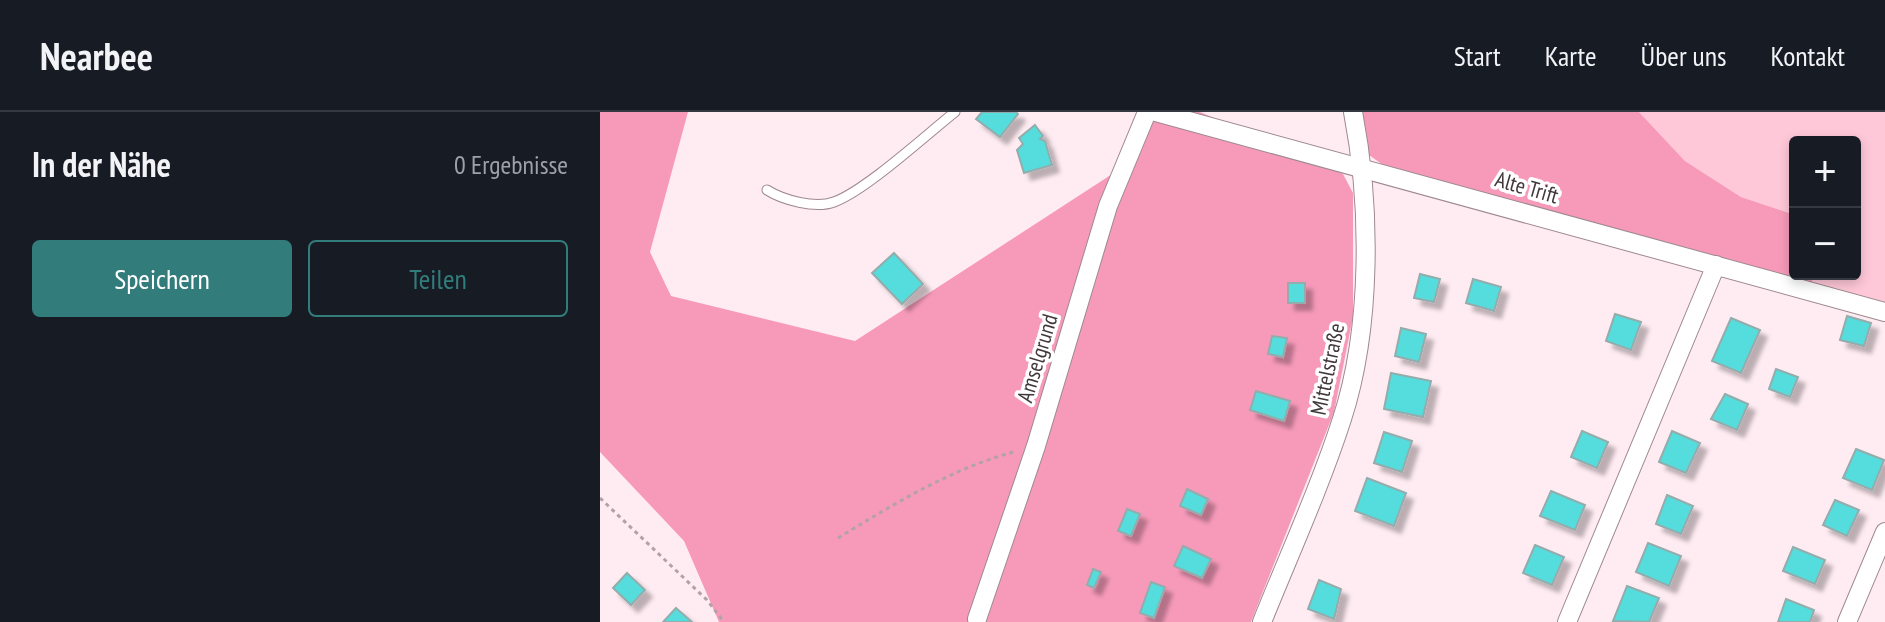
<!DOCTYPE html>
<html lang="de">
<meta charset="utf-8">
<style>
:root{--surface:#171b24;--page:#242831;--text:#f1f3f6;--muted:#9ea1a6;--line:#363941;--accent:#337c7c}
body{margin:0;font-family:"PT Sans Narrow",sans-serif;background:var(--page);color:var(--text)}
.controls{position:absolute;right:24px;top:24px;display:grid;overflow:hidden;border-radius:8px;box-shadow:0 4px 12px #0003}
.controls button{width:72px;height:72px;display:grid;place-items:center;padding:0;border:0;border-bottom:2px solid var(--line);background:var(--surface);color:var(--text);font:40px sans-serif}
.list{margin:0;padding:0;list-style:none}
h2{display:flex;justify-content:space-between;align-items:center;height:104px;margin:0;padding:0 32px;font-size:34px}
h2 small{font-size:26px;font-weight:400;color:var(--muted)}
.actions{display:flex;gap:16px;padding:24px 32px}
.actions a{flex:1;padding:18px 0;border:2px solid var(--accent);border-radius:8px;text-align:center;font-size:28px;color:var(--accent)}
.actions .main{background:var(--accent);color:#fff}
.map{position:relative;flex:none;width:1285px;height:510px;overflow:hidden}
header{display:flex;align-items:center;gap:48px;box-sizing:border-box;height:112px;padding:0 40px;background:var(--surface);border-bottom:2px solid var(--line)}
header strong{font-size:38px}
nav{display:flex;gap:44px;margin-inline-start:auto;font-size:28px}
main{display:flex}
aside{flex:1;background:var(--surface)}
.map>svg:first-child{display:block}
</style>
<header>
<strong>Nearbee</strong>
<nav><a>Start</a><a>Karte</a><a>Über uns</a><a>Kontakt</a></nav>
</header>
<main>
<aside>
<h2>In der Nähe<small>0 Ergebnisse</small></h2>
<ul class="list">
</ul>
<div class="actions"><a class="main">Speichern</a><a>Teilen</a></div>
</aside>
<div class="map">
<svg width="1285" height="510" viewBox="0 0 1285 510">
<defs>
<filter id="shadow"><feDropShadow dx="7" dy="7" stdDeviation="2" flood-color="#0004"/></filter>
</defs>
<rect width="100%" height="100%" fill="#ffecf2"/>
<path fill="#ffc8d9" d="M1039,0H1285V199L1212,177V162H1255V30H1195V103L1141,85L1085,49Z"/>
<g fill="#f79aba">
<path d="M0,0H88L50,140L71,184L255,229L523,55L541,1L537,0H600L743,62L753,81V205L734,300L651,510H119L84,429L0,340Z"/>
<path d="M762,0H1039L1085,49L1141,85L1195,103V162H1212V177L783,53L769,43Z"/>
</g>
<g fill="#54dcdc" stroke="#94acac" stroke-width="2" filter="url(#shadow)">
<path d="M382,0H416L418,2L400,25L376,7Z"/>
<path d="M435,13L443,24L440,27L445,29L452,53L424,61L417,38L423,32L419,26Z"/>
<path d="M294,141L323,172L302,192L272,161Z"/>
<path d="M820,162L840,167L834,190L814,186Z"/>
<path d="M873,167L901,175L894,199L866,191Z"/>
<rect x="688" y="171" width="17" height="20"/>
<path d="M1015,202L1041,210L1031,238L1006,229Z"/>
<path d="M1247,204L1271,211L1264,234L1240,228Z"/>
<path d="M1131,206L1160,218L1141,261L1112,249Z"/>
<path d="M801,216L826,222L819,250L795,244Z"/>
<path d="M672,224L687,226L683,245L668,242Z"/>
<path d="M1176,257L1198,265L1190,285L1169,277Z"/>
<path d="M791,261L831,269L823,305L784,297Z"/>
<path d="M656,279L690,289L684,309L650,298Z"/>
<path d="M1125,282L1148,292L1137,318L1111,307Z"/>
<path d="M982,319L1008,330L997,356L971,345Z"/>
<path d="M1072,319L1100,331L1086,361L1059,350Z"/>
<path d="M784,320L812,329L802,360L774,351Z"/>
<path d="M1256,337L1284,348L1272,378L1243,366Z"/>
<path d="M767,366L806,381L794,414L755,399Z"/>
<path d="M587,377L608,387L601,403L580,394Z"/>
<path d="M951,379L985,393L975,418L940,404Z"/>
<path d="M1067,383L1093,394L1081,422L1056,412Z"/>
<path d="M1235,388L1259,398L1247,424L1223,413Z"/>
<path d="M527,397L540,402L531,424L518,419Z"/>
<path d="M1048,431L1081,444L1069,474L1036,460Z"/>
<path d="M935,433L964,445L952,473L923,461Z"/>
<path d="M583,434L611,447L602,466L574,454Z"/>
<path d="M1193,435L1225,448L1215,472L1183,459Z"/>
<path d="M493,457L501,460L494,476L487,473Z"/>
<path d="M27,461L45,478L31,493L13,476Z"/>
<path d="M719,468L741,477L734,507L708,497Z"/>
<path d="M551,470L565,475L554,506L540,501Z"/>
<path d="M1027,474L1059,486L1049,510L1013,509Z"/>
<path d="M1186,487L1214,498L1210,510H1178Z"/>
<path d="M76,496L92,510H63Z"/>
</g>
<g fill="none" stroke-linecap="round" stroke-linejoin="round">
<g stroke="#9e898f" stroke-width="11">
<path id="lane" d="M167,78C183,88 215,97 234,90C265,79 326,23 355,0"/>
</g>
<g stroke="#9e898f" stroke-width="20">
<g id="street">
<path d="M556,0L1285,200"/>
<path d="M377,507L436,334L508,94L547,0"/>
<path d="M662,510C689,443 720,375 742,307C772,215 771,93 753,0"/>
<path d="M967,510L1116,153"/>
<path d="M1247,510L1285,420"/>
</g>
</g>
<g stroke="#b0a2a6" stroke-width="3" stroke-dasharray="4 4" stroke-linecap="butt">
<path d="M0,386L107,488L124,510"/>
<path d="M238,426C294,392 349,358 413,340"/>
</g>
<use href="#lane" stroke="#fff" stroke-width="9"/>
<use href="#street" stroke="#fff" stroke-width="18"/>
</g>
<g text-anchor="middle" stroke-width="7" stroke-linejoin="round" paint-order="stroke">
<g font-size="22" fill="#41383b" stroke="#fff">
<text transform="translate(927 75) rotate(16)" y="8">Alte Trift</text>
<text transform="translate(437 246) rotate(-73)" y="8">Amselgrund</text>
<text transform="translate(727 257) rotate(-78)" y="8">Mittelstraße</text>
</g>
</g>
</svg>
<div class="controls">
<button>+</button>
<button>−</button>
</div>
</div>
</main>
